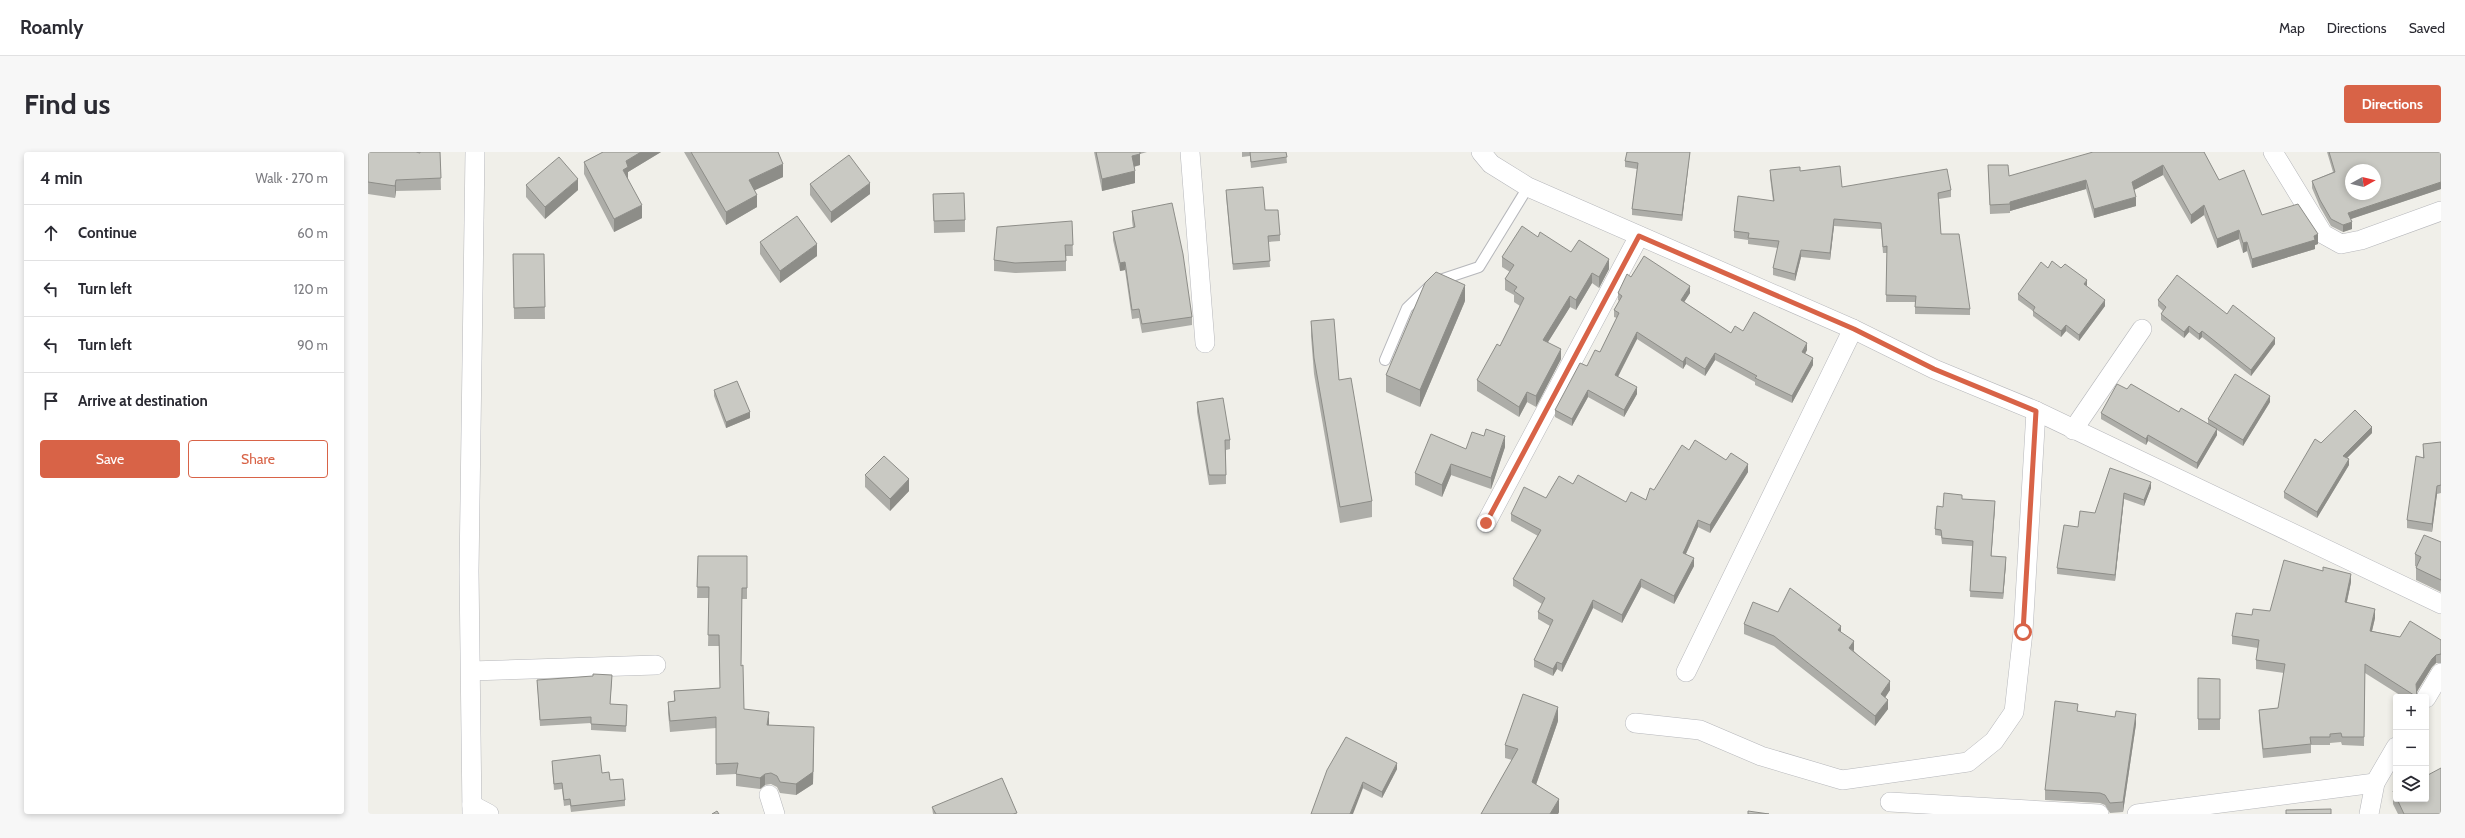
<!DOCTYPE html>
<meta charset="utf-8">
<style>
:root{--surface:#fff;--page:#f7f7f7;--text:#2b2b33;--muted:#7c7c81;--line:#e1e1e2;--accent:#d86347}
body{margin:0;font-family:Cabin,sans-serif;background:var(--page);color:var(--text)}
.controls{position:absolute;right:12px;bottom:12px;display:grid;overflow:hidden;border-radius:4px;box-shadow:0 2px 6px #0003}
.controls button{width:36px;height:36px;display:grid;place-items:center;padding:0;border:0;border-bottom:1px solid var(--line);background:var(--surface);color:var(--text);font:20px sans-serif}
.compass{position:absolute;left:1977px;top:12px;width:36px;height:36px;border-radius:50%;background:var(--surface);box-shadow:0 2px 6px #0003;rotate:82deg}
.stop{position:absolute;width:12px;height:12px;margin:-9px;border:3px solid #d86347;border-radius:50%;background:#fff}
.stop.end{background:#d86347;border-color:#fff;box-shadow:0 1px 4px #0008}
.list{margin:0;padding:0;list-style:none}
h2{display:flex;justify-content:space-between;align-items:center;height:52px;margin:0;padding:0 16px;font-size:17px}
h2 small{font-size:13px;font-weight:400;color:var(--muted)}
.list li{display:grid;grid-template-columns:26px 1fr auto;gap:12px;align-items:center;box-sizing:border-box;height:56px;padding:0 16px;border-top:1px solid var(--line)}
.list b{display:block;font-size:15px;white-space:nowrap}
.list em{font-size:13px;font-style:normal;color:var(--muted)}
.actions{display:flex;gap:8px;padding:12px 16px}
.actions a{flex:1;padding:9px 0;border:1px solid var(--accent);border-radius:4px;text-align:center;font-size:14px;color:var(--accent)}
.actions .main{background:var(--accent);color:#fff}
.icon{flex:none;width:22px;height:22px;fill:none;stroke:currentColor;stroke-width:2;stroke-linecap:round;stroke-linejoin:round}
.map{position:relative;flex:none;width:2073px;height:662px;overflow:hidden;border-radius:4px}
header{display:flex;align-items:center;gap:24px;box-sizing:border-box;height:56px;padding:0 20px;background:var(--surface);border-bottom:1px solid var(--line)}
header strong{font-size:19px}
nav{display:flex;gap:22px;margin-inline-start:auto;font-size:14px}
.intro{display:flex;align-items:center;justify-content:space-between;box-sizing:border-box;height:96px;padding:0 24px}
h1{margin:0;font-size:28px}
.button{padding:10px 18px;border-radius:4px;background:var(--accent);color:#fff;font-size:14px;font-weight:700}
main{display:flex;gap:24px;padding:0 24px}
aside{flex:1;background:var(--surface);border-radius:4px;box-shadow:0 2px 6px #0003}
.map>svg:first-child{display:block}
</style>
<header>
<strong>Roamly</strong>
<nav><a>Map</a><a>Directions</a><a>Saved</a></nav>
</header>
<div class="intro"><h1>Find us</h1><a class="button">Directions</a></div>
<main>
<aside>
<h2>4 min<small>Walk · 270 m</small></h2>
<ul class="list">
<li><svg class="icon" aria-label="ahead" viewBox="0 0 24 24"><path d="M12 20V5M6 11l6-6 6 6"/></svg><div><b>Continue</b></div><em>60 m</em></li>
<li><svg class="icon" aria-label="left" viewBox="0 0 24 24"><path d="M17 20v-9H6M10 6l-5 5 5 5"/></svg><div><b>Turn left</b></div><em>120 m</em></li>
<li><svg class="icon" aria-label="left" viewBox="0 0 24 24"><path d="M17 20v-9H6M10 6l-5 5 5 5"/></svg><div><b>Turn left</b></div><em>90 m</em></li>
<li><svg class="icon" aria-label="arrive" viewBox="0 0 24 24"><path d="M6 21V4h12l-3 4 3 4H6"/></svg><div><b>Arrive at destination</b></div></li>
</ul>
<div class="actions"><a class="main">Save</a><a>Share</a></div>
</aside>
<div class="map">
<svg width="2073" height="662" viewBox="0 0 2073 662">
<rect width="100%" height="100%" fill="#f0efe9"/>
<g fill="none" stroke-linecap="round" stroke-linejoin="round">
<g stroke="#b6b7bb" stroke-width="12">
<path id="lane" d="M1017,208L1039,156L1066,130L1111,115L1160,35"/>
</g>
<g stroke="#b6b7bb" stroke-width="20">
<g id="street">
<path d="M822,0L837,191"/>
<path d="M1113,0L1123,12L1160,35L1485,177L1566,217L1668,259L2073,452"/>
<path d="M1905,0L1955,82L1973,92L1993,88L2073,59"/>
<path d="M1705,278L1774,177"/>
<path d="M1118,371L1271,84"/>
<path d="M103,519L288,513"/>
<path d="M1318,520L1485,177"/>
<path d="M2058,546L2073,521"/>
<path d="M1267,571L1332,578L1393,604L1474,628L1600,610L1626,589L1646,560L1655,480L1668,259"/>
<path d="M401,643L407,662"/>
<path d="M1522,650L1731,662"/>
<path d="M104,653L121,662"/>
<path d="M104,662L101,419L107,0"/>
<path d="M1769,662L2007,631"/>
<path d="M2001,662L2007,631L2028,595"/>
</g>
</g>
<use href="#lane" stroke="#fff" stroke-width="10"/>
<use href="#street" stroke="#fff" stroke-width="19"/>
</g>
<g fill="#adada8">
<path d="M0,0H72L73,38L28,39L27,46L0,42Z"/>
<path d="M235,0H293L260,20V27L274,66L246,80L216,22V10Z"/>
<path d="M316,0H410L415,25L386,38L389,55L358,73Z"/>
<path d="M726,0H779L772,2V13L766,15L767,31L734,39Z"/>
<path d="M874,0H918L919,11L883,16L882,4L874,5Z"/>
<path d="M1322,0L1314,69L1264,63V57L1269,17L1257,15V9Z"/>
<path d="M1836,0L1851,28L1894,63L1950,92L1947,93V97L1884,116L1879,99L1875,101L1871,87L1849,96L1836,63L1823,72L1795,23L1766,38L1768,54L1726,66L1718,37L1642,59V61L1622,62L1620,13L1641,24Z"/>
<path d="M1959,0H2073V37L1983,67L1984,77L1975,80L1963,74L1952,55L1944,36V29L1965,20Z"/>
<path d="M1402,18L1432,19L1474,35L1583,38V45L1571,47L1573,82L1602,157V163L1547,162V150H1518L1519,101H1515L1513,77L1466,74L1462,108L1433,105L1427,129L1405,123V116L1410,96L1380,92V88L1366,86V79L1405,49L1402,25Z"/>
<path d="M442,32L502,42L463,71L442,43Z"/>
<path d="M158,33L210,38L177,67L158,45Z"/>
<path d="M858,38L897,58L912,83V89L900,90L902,115L865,118L858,44Z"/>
<path d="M565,42L597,68V80L566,81Z"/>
<path d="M764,59L824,165V173L774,181L771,166L764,167L757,118L752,119L745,88V80L765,76L764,68Z"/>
<path d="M704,69L705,104H698V119L647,121L626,119V108Z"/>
<path d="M1170,85L1241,117L1231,136L1224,131L1208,158L1202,155L1180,190L1193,207L1168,255L1159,250L1151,265L1109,239V228L1132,194L1152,154L1146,150V143L1137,138V127L1142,120L1134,115V105Z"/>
<path d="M392,90L449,104L412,131L392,102Z"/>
<path d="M145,102H176L177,167H146Z"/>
<path d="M1680,116L1719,135L1737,154L1711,189L1698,179L1693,185L1665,164V159L1650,148V142Z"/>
<path d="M1263,125L1322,141L1316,150L1363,181L1375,179L1439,198L1437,202L1445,213L1424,251L1387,233V230L1347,208L1337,224L1318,212L1315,217L1269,187L1250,225L1269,242L1256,265L1220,245L1204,274L1187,265V258L1219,214L1232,200L1249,166L1246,165V158L1251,149L1250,148V141Z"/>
<path d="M1790,148L1859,162L1907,192L1883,224L1834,185L1831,188L1821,180L1816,186L1793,168V162L1795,159L1790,154Z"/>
<path d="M1097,149L1052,255L1018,240V223Z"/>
<path d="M943,169L971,228L1004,349V365L972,371L946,222L943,184Z"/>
<path d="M1759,237L1811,260L1840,272V267L1902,250L1875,294L1849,278V283L1829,317L1780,289L1778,293L1733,267V261Z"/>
<path d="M346,238L382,266L358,276L346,244Z"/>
<path d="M829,250L862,288V297L858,298V332L841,333L829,260Z"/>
<path d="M2004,281L1979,306L1981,313L1949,366L1916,346V340L1953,291Z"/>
<path d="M2073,290V341L2069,342L2064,380L2039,376V368L2055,306V292Z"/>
<path d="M1137,295L1123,337L1083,323L1074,345L1047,333V321L1098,297Z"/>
<path d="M1321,298L1358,308L1380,320L1342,381L1330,375L1318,402L1326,414L1306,452L1273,435L1254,471L1225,456L1194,520L1189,517L1185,524L1166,515V508L1182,474L1170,467V460L1174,452L1145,434V427L1170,384L1143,369V362L1178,346L1205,332L1258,350L1278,348Z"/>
<path d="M1742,316L1783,336L1776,354L1756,347L1747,429L1689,422V416L1710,375L1727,361Z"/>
<path d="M497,323L541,339L522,359L497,335Z"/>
<path d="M1594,347L1627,355L1623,404L1638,411L1635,447L1602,445L1604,394L1574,392L1573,384L1567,383V377L1575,355Z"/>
<path d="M2073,390V440L2048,428V416L2049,415L2047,414V402Z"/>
<path d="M330,404H379V447H374L373,514L376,557L401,571V573L446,586L445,632L428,643L412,641L409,635L403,632L397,633L392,637L368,634V622L348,623V576L302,580L300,561V550L306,549V539L352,536L351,494H340L341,446H329Z"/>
<path d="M1983,430L1979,450L2007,466L2004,479L2032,485L2073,488V511H2068L2064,515L2049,540V545H2035L1997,521L1996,594L1974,593L1973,590L1962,591V593H1943V601L1895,606L1891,567V558L1910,556L1916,521L1888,517V508L1890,496L1864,492V484L1884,463L1902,459Z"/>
<path d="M1410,460L1473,480L1486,499L1522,538L1517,545L1520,557L1507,574L1406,494L1376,482V472Z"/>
<path d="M1830,526L1852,527V578H1830Z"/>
<path d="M169,528L244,529L242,552L259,559L258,580L223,578V571L172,574Z"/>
<path d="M1710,559L1768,572L1755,660L1742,661L1737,653L1732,651L1677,648V638Z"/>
<path d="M1190,569L1168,633L1191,660L1190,662H1113L1144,608L1137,606V593Z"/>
<path d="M184,609L234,621L242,628L257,648V654L203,660L202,653L196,654L194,637L186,638L184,615Z"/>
<path d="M1029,617L1014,646L959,618Z"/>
<path d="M2028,638V647H2058L2073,662H2030L2025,652V639Z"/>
<path d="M564,655L649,662H565Z"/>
</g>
<g fill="#8d8d88">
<path d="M273,0H293L260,20V27L255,18L258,9Z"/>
<path d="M1322,0L1314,69V63Z"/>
<path d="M772,2V13L764,15V4Z"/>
<path d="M415,12V25L381,41V28Z"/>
<path d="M1795,13V23L1764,39V30Z"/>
<path d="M767,19V31L734,39V27Z"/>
<path d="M210,27V38L177,67V55Z"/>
<path d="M28,28V39L27,46V34Z"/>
<path d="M1718,28V37L1642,59V50Z"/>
<path d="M2073,30V37L1980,68V61Z"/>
<path d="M502,31V42L463,71V60Z"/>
<path d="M389,43V55L358,73V60Z"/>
<path d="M1768,45V54L1726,66V57Z"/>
<path d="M274,53V66L246,80V67Z"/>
<path d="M1836,53V63L1823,72V63Z"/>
<path d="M1466,67V74L1462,108V101Z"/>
<path d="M1984,70V77L1975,80V73Z"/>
<path d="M1871,78V87L1849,96V87Z"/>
<path d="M1950,82V92L1947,93V97L1884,116V107Z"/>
<path d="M1879,90V99L1875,101V91Z"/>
<path d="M449,92V104L412,131V119Z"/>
<path d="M1433,98V105L1427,129V122Z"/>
<path d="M1241,107V117L1231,136V125Z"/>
<path d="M757,110V118L752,119V111Z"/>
<path d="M1224,121V131L1208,158V148Z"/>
<path d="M1719,128V134L1716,138V132Z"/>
<path d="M1097,133V149L1052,255V238Z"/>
<path d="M1322,134V141L1313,155V148Z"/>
<path d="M1202,144V155L1175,198V188Z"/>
<path d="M1737,148V154L1711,189V183Z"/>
<path d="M1698,173V179L1693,185V179Z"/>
<path d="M1821,174V180L1816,186V180Z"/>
<path d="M1834,179V185L1831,188V182Z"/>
<path d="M1269,180V187L1247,230V223Z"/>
<path d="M1907,186V192L1883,224V218Z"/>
<path d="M1439,191V198L1434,207V200Z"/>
<path d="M1193,197V207L1168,255V244Z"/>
<path d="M1347,201V208L1337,224V217Z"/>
<path d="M1318,205V212L1315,217V210Z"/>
<path d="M1445,206V213L1424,251V244Z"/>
<path d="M1269,235V242L1256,265V258Z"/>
<path d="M1220,238V245L1204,274V267Z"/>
<path d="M1159,240V250L1151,265V255Z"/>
<path d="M1902,244V250L1875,294V288Z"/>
<path d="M382,260V266L358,276V270Z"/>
<path d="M2004,275V281L1975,310V304Z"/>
<path d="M1849,277V283L1829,317V311Z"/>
<path d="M1780,283V289L1778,293V287Z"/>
<path d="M1137,284V295L1123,337V326Z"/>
<path d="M1981,307V313L1949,366V360Z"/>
<path d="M1083,312V323L1074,345V333Z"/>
<path d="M1380,312V320L1342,381V373Z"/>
<path d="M541,327V339L522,359V347Z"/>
<path d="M1783,330V336L1776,354V348Z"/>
<path d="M2069,334V342L2064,380V372Z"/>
<path d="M1756,341V347L1747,429V423Z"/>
<path d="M1627,349V355L1623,410V404Z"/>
<path d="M1330,368V375L1315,408V401Z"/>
<path d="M1638,405V411L1635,447V441Z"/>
<path d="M1326,406V414L1306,452V444Z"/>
<path d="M1983,422V430L1977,458V450Z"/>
<path d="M1273,427V435L1254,471V463Z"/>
<path d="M1225,448V456L1194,520V512Z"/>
<path d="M2007,457V466L2002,487V479Z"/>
<path d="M1473,474V484L1470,478Z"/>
<path d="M1486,489V499L1481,496Z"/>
<path d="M2068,503V511L2064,515L2048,541V532L2064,507Z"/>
<path d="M1189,510V517L1185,524V517Z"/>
<path d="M1522,529V538L1513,552V542Z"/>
<path d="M1520,548V557L1507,574V564Z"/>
<path d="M1190,555V569L1164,644V630Z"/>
<path d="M401,560V571L399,584V573Z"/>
<path d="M1768,562V572L1755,660V650Z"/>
<path d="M446,575L445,632L428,643V632Z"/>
<path d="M1029,611V617L1014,646V640Z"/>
<path d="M397,622V633L392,637V626Z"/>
<path d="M995,630V636L985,662H982Z"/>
<path d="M1191,647V660L1190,662H1182Z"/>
</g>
<g fill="#c9c9c3" stroke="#8d8d88" fill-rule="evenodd">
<path d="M0,0H48L52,1V0H72L73,26L28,28L27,34L0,30Z"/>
<path d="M235,0H273L258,9L260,15L255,18L274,53L246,67L216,10Z"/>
<path d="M323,0H410L415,12L381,28L389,43L358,60Z"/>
<path d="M728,0H772V2L764,4L767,19L734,27Z"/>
<path d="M882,0H918L919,5L883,10Z"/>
<path d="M1259,0H1322L1314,63L1264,57L1270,11L1257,9Z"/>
<path d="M1725,0H1836L1851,28L1876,18L1894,63L1930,52L1950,82L1946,84L1947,88L1884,107L1879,90L1875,91L1871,78L1849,87L1836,53L1823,63L1795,13L1764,30L1768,45L1726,57L1718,28L1642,50V52L1622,53L1620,13H1640L1641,24Z"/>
<path d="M1961,0H2073V30L1980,61L1984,70L1975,73L1963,67L1952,48L1944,29L1967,20ZM1983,18H2007V42H1983Z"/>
<path d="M481,3L502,31L463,60L442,32Z"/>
<path d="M191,5L210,27L177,55L158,33Z"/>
<path d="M1472,14L1474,35L1579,17L1583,38L1570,41L1573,82H1591L1602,157L1547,155L1548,144L1518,143L1519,94L1515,95L1513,71L1466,67L1462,101L1433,98L1427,122L1405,116L1411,89L1380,86L1381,81L1366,79L1370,44L1406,49L1402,18L1432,15V19Z"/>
<path d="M895,35L897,58H910L912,83L900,84L902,109L865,112L858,38Z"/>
<path d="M596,41L597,68L566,69L565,42Z"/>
<path d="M804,51L815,102L824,165L774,172L771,157L764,158L757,110L752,111L745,80L767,75L764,59Z"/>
<path d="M429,64L449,92L412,119L392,90Z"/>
<path d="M704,69L705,93H697L698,109L647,111L626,108L629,75Z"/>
<path d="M1154,74L1170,85L1172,80L1203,100L1211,88L1241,107L1231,125L1224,121L1208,148L1202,144L1175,188L1193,197L1168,244L1159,240L1151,255L1109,228L1129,192L1132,194L1156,146L1146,139L1149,135L1137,127L1146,113L1134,105Z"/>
<path d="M145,102H176L177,155L146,156Z"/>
<path d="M1276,104L1322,134L1313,148L1363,181L1367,174L1375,179L1386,160L1439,191L1434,200L1445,206L1424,244L1387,226L1389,224L1347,201L1337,217L1318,205L1315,210L1269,180L1247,223L1269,235L1256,258L1220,238L1204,267L1187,258L1212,211L1219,214L1227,198L1232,200L1251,161L1246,158L1254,144L1250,141L1259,122L1263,125Z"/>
<path d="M1684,109L1693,116L1697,112L1719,128L1716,132L1737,148L1711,183L1698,173L1693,179L1665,159L1667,155L1650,142L1673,110L1680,116Z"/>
<path d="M1068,120L1097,133L1052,238L1018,223L1057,131Z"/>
<path d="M1809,123L1859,162L1865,153L1907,186L1883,218L1834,179L1831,182L1821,174L1816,180L1793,162L1798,155L1790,148Z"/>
<path d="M966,167L971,228L983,226L1004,349L972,355L946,206L943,169Z"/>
<path d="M1867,222L1902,244L1875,288L1840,267Z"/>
<path d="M369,229L382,260L358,270L346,238Z"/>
<path d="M1749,232L1759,237L1763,232L1811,260L1813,256L1849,277L1829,311L1780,283L1778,287L1733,261Z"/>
<path d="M855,246L862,288H857L858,323H841L829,250Z"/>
<path d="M1987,258L2004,275L1975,304L1981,307L1949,360L1916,340L1947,287L1953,291Z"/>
<path d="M1118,277L1137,284L1123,326L1083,312L1074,333L1047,321L1063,282L1098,297L1104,280L1116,284Z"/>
<path d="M1327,288L1358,308L1363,301L1380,312L1342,373L1330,368L1315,401L1326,406L1306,444L1273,427L1254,463L1225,448L1194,512L1189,510L1185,517L1166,508L1185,468L1170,460L1177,446L1145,427L1173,378L1143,362L1156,335L1178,346L1191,324L1205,332L1210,323L1258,350L1263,340L1278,348L1282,336L1286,338L1314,293L1321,298Z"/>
<path d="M2073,290V333L2069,334L2064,372L2039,368L2048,304L2056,306L2055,292Z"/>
<path d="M516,304L541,327L522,347L497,323Z"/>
<path d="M1742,316L1783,330L1776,348L1756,341L1747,423L1689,416L1696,373L1710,375L1712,359L1727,361Z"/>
<path d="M1576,341L1594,343V347L1627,349L1623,404L1638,405L1635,441L1602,439L1605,389L1574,386L1573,378L1567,377L1569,354L1575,355Z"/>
<path d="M2056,383L2073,390V428L2048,416L2053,405L2047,402Z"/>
<path d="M330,404H379V436H374L373,514L375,513L376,557L401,560L399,573L446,575L445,620L428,632L412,630L409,624L403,621L397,622L392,626L368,622L370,611L348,612V565L302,569L300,550L307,549L306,539L352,536L351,483H340L341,435H329Z"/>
<path d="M1916,408L1955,419V415L1983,422L1977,450L2007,457L2002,479L2032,485L2042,469L2073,488V502L2068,503L2064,507L2048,532L2049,545L1997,512L1996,585H1974L1973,581L1962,582V585H1942L1943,592L1895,597L1891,558L1910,556L1917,512L1888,508L1891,488L1864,484L1868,461L1884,463L1885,457L1902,459Z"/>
<path d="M1422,436L1473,474L1470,478L1486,489L1481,496L1522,529L1513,542L1520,548L1507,564L1406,484L1376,472L1385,450L1410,460Z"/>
<path d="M225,522L244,523L242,552L259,553L258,574L223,572V565L172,568L169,528L225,524Z"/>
<path d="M1830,526L1852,527V567H1830Z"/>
<path d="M1155,542L1190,555L1164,630L1191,647L1182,662H1113L1150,597L1137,593Z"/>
<path d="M1687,549L1710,552L1709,559L1747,565L1748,559L1768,562L1755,650L1742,651L1737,643L1732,641L1677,638Z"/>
<path d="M978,585L1029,611L1014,640L995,630L982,662H943L959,618Z"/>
<path d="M232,603L234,621L241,620L242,628L255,627L257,648L203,654L202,647L196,648L194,631L186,632L184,609Z"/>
<path d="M2073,616V662H2036L2029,647H2058V624Z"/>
<path d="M634,626L649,661L645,662H568L564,655Z"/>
<path d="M2028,638V646L2025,639Z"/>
<path d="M1963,657V662H1918V658Z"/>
<path d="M349,659L351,662H344Z"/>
<path d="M1380,659L1401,662H1380Z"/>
</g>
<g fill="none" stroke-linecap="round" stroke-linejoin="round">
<path stroke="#d86347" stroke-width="5" d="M1118,371L1271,84L1486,177L1566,217L1668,259L1655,480"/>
</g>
</svg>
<div class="controls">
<button>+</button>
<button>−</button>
<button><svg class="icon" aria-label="layers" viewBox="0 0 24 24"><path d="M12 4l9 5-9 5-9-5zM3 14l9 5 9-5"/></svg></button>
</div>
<svg class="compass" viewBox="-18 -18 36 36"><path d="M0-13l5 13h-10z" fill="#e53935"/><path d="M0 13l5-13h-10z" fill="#7c7c81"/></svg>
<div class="stop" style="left:1655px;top:480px"></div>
<div class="stop end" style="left:1118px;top:371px"></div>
</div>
</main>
